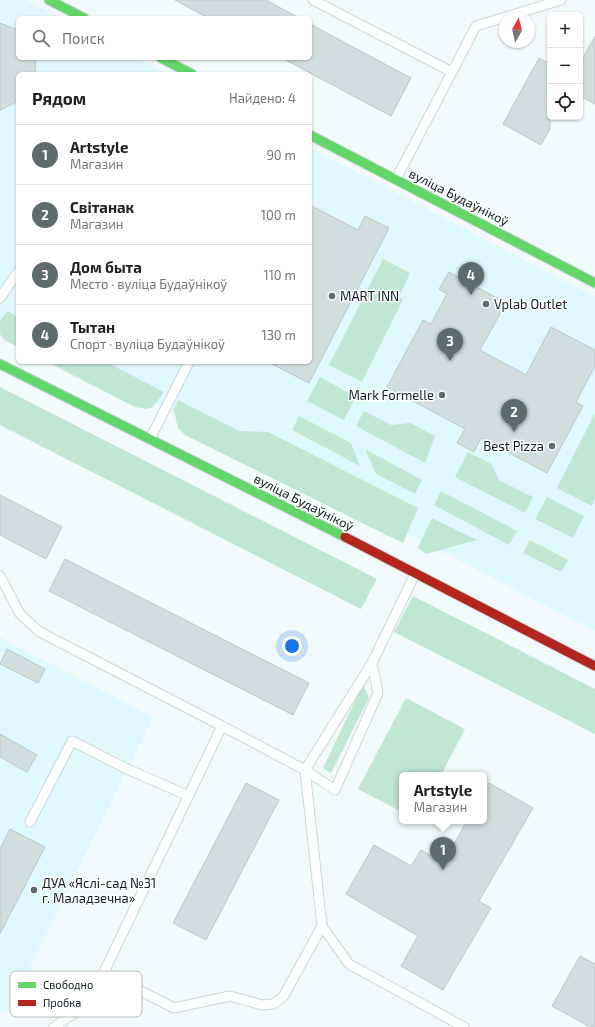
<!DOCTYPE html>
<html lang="ru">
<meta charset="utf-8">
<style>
:root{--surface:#fff;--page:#f2f2f2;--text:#202124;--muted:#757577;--line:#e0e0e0;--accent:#5e6b6d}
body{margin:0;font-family:"Exo 2",sans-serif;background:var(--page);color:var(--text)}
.controls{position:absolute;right:12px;top:12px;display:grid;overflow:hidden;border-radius:6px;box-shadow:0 1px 3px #0004}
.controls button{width:36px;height:36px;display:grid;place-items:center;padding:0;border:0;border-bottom:1px solid var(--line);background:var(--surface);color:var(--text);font:20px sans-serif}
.compass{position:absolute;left:499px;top:12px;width:36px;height:36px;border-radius:50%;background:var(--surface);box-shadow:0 1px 3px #0004;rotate:8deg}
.you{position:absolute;left:292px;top:646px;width:14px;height:14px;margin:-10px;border:3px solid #fff;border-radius:50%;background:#1a73e8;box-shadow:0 0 0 6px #1a73e833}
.badge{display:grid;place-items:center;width:26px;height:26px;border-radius:50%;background:var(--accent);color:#fff;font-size:13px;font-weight:700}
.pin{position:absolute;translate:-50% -33px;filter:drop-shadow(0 1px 2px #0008)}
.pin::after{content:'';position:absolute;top:21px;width:14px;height:12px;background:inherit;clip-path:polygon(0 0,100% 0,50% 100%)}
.popup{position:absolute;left:399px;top:772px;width:88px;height:52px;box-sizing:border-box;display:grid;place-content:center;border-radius:6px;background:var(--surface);filter:drop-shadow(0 1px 3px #0005);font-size:13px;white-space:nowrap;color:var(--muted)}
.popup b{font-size:15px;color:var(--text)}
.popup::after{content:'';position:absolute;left:50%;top:100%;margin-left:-8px;border:8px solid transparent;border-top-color:var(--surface)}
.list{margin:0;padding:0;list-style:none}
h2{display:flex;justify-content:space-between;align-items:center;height:52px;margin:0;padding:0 16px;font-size:17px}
h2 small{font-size:13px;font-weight:400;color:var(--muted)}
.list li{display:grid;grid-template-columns:26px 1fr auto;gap:12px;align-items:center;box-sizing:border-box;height:60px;padding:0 16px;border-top:1px solid var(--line)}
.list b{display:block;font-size:15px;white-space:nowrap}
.list p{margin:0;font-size:13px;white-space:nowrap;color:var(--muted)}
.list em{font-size:13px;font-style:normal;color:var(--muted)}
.icon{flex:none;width:22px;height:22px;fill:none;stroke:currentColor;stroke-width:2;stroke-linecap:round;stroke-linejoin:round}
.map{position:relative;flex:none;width:595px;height:1027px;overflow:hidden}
.search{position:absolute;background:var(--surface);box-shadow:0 1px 3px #0004;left:16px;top:16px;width:296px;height:44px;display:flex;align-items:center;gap:10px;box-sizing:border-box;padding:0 14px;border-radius:6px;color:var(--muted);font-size:15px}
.panel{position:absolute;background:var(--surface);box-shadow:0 1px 3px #0004;left:16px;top:72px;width:296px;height:292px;border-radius:6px}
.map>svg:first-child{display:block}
</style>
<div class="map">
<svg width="595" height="1027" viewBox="0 0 595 1027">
<rect width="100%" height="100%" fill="#f1f9fb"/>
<g fill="#dff8fd">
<path d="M0,0H26L61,18H18V58H137L168,74H18V332L0,323Z"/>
<path d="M310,148L595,297V631L76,362H310Z"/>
<path d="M0,637L153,717L8,1011L0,1013Z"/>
</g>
<g fill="#c0e6d4">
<path d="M383,259L410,273L399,297L403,299L362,382L329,365Z"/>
<path d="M7,311L18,317V347L4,340L0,334V321Z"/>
<path d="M47,362H106L164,392L153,407L147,409L135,407Z"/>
<path d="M320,377L356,397L344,420L307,401Z"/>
<path d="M0,387L377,579L361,609L0,425Z"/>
<path d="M178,400L239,431L268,432L418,508L403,543L185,435L178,428L176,420L174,409Z"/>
<path d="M364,411L391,425L410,423L435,436L425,463L356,426Z"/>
<path d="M595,413V499L592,506L557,488Z"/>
<path d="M299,416L351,443L360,466L292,430Z"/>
<path d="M365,449L422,480L415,494L376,474Z"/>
<path d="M468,452L491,464L499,480L533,497L525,513L455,477Z"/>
<path d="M441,491L517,531L509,545L434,505Z"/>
<path d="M547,497L584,516L573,538L535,519Z"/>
<path d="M432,518L477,540L426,554L418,548Z"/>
<path d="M530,540L568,560L561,572L523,553Z"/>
<path d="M413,596L595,689V734L394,632Z"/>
<path d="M363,684L369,698L331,773L323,768Z"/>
<path d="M406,698L465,729L441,775H402V812L358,789Z"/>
</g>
<g fill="#d2dedd" stroke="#bdc8c8">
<path d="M175,0H266L299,18H208Z"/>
<path d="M0,23L18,30V58H36L35,74H18V101L0,110Z"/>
<path d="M310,24L411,78L391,116L282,58H310Z"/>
<path d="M595,36V104L580,96V63Z"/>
<path d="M539,58L550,64V129L541,145L503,124Z"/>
<path d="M310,205L358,230L365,216L389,228L309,383L268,362H310Z"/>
<path d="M449,272L506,303L480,350L526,375L551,327L595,350V366L576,402L583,406L547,473L481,438L474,452L457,443L465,429L387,387L423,320L431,324L447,294L439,289Z"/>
<path d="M0,495L62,527L46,559L0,535Z"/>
<path d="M65,559L309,683L293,715L49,591Z"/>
<path d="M7,649L45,669L38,683L0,664Z"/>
<path d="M0,734L37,755L27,772L0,757Z"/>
<path d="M246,783L279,800L206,940L173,923Z"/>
<path d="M489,783L533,808L479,901L491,908L443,990L401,966L418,936L346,894L374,845L411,866L421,850L443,863L467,821H484V792Z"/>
<path d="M10,829L45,847L0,934V849Z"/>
<path d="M580,956L595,964V1027H590L552,1006Z"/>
</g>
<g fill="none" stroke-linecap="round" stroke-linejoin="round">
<g stroke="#cbd6d8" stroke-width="11">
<g id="lane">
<path d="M313,0L452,72L438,99L396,179"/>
<path d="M452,72L476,26L561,0"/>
<path d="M0,298L18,272"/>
<path d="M150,439L189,362"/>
<path d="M415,574L372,663L305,770L322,926L349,964L464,1027"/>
<path d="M0,576L20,614L40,632L222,726"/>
<path d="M30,822L72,741L127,769L189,796"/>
<path d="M104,972L222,726L305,770L335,790L378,693L372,663"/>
<path d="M54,1027L82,1008L104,972L174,1008L230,996L262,1005L273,1004L283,997L322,926"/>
</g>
</g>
<g stroke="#cbd6d8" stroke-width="11">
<g id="fast">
<path d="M49,0L84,18"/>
<path d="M161,58L192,74"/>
<path d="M310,135L595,283"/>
<path d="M0,364L345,537"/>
</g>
</g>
<g stroke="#cbd6d8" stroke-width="11">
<path id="jam" d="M345,537L595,666"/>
</g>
<use href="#lane" stroke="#fdfefe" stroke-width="9"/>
<use href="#fast" stroke="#63d668" stroke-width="9"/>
<use href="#jam" stroke="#b3261e" stroke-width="9"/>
</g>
<g fill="#5e6b6d" stroke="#fff" stroke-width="1.5">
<circle cx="332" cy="296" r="4"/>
<circle cx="486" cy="304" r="4"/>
<circle cx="442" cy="395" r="4"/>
<circle cx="552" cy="446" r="4"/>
<circle cx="34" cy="890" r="4"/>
</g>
<g text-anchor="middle" stroke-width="3" stroke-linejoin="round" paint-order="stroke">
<g font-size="13" fill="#0f1e21" stroke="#fff">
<text transform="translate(459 197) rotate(27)" y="5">вуліца Будаўнікоў</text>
<text transform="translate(304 502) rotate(27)" y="5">вуліца Будаўнікоў</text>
</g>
<g font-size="13" fill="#0f1e21" stroke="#fff" text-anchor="start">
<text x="340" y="301">MART INN</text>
<text x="494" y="309">Vplab Outlet</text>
<text x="434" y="400" text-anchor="end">Mark Formelle</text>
<text x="544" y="451" text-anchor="end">Best Pizza</text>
<text x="42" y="888">ДУА «Яслі-сад №31<tspan x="42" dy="15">г. Маладзечна»</tspan></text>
</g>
</g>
<rect x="10" y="971" width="132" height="46" rx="6" fill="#fff" stroke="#b7bcbc" stroke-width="1"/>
<rect x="18" y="982" width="18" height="6" fill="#63d668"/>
<rect x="18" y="1000" width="18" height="6" fill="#b3261e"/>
<g font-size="11" fill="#0f1e21">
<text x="43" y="989">Свободно</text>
<text x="43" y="1007">Пробка</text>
</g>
</svg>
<div class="controls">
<button>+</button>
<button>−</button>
<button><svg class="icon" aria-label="locate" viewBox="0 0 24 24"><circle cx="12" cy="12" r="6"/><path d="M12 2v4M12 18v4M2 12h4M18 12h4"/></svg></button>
</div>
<svg class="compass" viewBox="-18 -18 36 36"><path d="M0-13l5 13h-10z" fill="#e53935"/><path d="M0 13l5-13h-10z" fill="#757577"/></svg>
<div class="you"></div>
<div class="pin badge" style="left:443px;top:870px">1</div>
<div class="popup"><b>Artstyle</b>Магазин</div>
<div class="pin badge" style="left:514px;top:432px">2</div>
<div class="pin badge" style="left:450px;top:361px">3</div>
<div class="pin badge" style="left:471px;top:295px">4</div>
<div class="search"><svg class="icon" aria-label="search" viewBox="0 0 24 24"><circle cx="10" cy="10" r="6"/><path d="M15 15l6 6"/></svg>Поиск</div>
<section class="panel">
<h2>Рядом<small>Найдено: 4</small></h2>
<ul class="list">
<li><span class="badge">1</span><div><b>Artstyle</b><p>Магазин</p></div><em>90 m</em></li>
<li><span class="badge">2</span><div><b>Світанак</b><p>Магазин</p></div><em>100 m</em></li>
<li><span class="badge">3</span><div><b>Дом быта</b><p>Место · вуліца Будаўнікоў</p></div><em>110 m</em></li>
<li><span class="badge">4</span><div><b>Тытан</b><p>Спорт · вуліца Будаўнікоў</p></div><em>130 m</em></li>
</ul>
</section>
</div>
